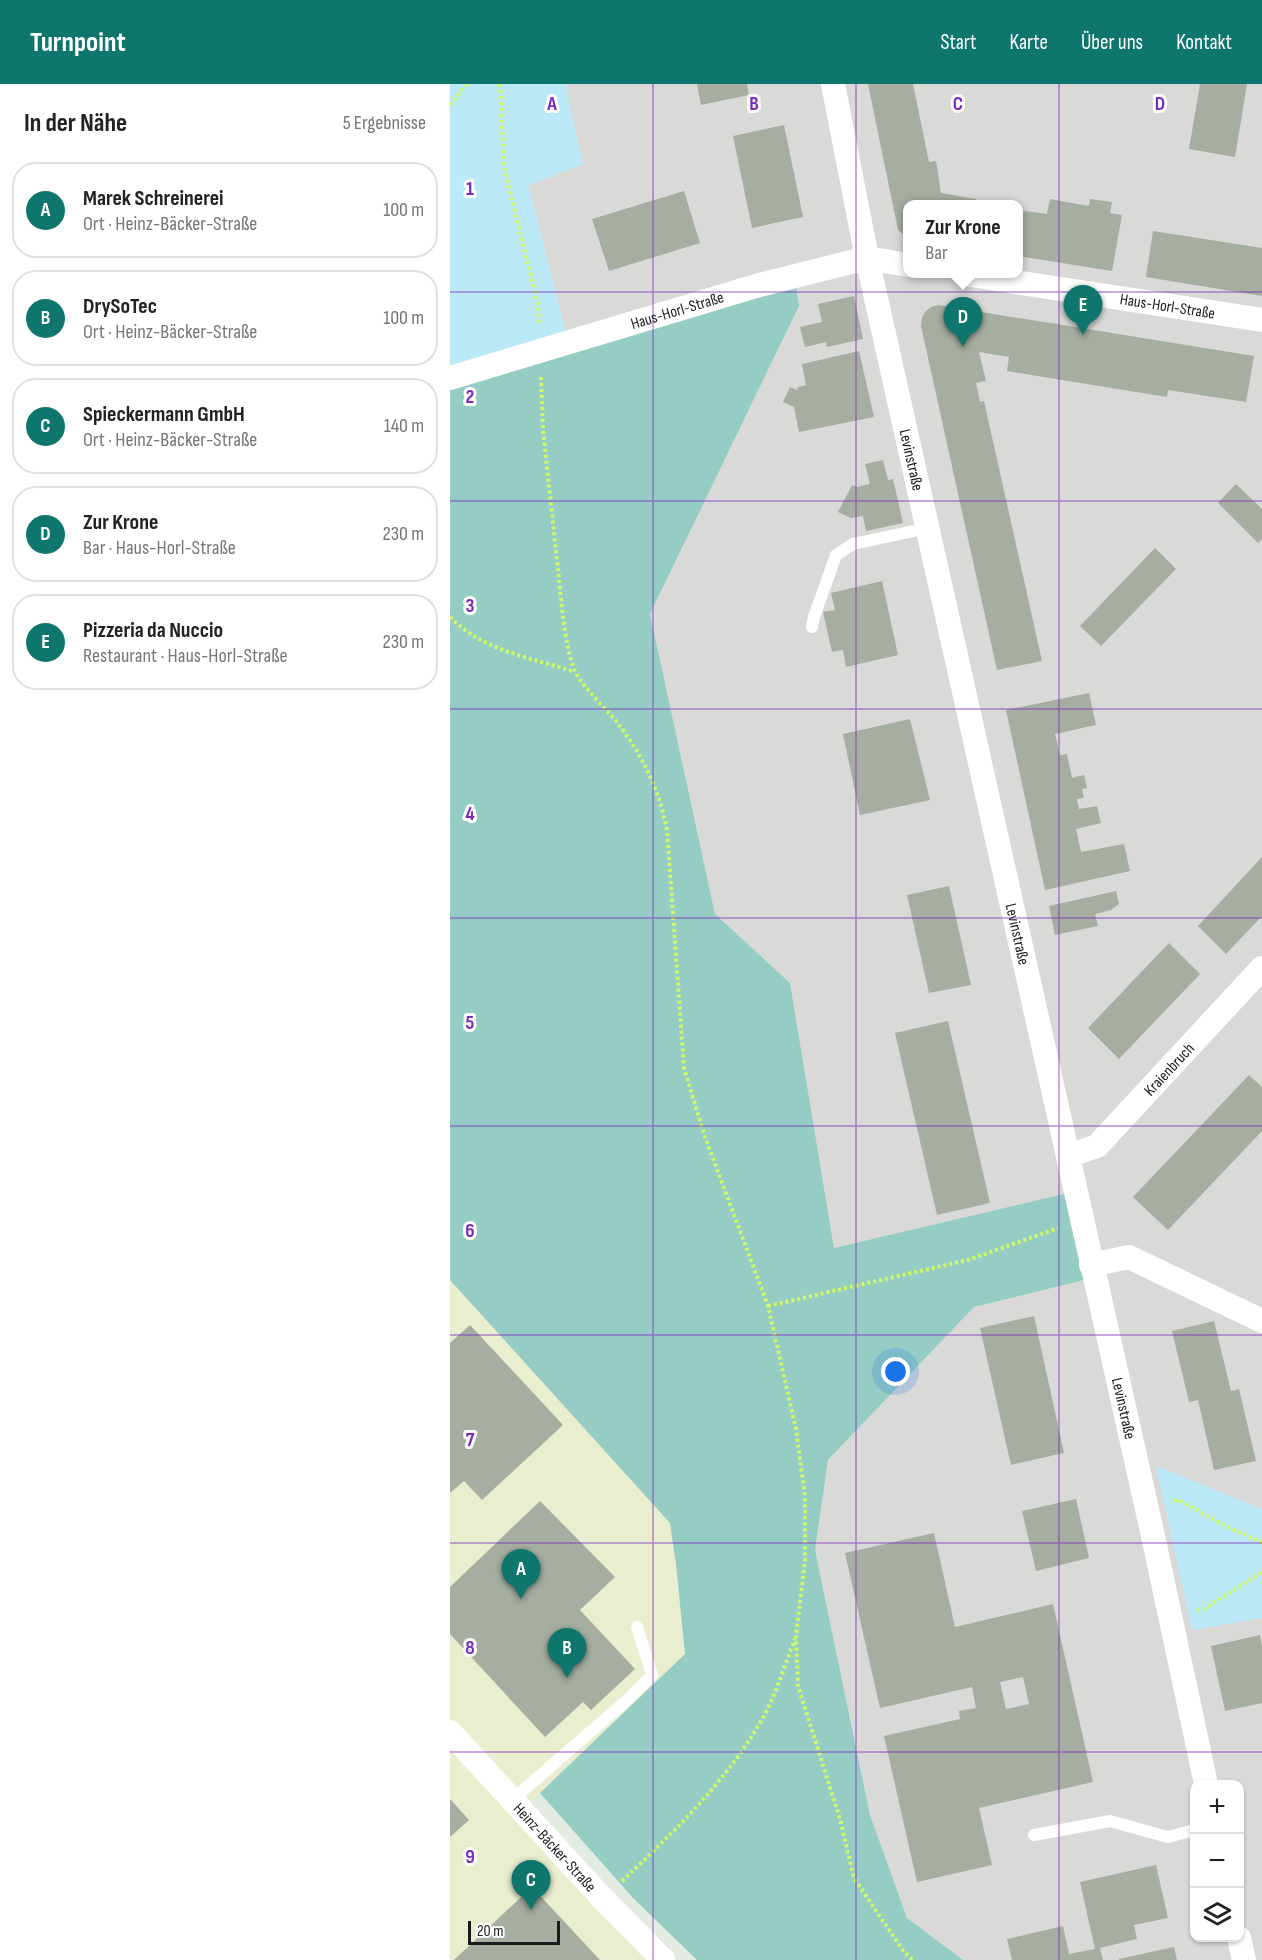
<!DOCTYPE html>
<html lang="de">
<meta charset="utf-8">
<style>
:root{--surface:#fff;--page:#f6f6f6;--text:#222;--muted:#767676;--line:#e0e0e0;--accent:#0f766e}
body{margin:0;font-family:"Sofia Sans Condensed",sans-serif;background:var(--page);color:var(--text)}
.controls{position:absolute;right:18px;bottom:18px;display:grid;overflow:hidden;border-radius:12px;box-shadow:0 2px 4px #0004}
.controls button{width:54px;height:54px;display:grid;place-items:center;padding:0;border:0;border-bottom:2px solid var(--line);background:var(--surface);color:var(--text);font:30px sans-serif}
.scale{position:absolute;left:18px;bottom:15px;width:92px;box-sizing:border-box;padding-left:6px;border:3px solid #1b1b1b;border-top:0;font-size:16px;line-height:21px;white-space:nowrap;color:#1b1b1b;-webkit-text-stroke:4px #fff;paint-order:stroke}
.you{position:absolute;left:446px;top:1288px;width:21px;height:21px;margin:-15px;border:4px solid #fff;border-radius:50%;background:#1a73e8;box-shadow:0 0 0 9px #1a73e833}
.badge{display:grid;place-items:center;width:39px;height:39px;border-radius:50%;background:var(--accent);color:#fff;font-size:20px;font-weight:700}
.pin{position:absolute;translate:-50% -50px;filter:drop-shadow(0 2px 3px #0008)}
.pin::after{content:'';position:absolute;top:32px;width:21px;height:18px;background:inherit;clip-path:polygon(0 0,100% 0,50% 100%)}
.popup{position:absolute;left:453px;top:116px;width:120px;height:78px;box-sizing:border-box;display:grid;place-content:center;border-radius:12px;background:var(--surface);filter:drop-shadow(0 2px 4px #0005);font-size:20px;white-space:nowrap;color:var(--muted)}
.popup b{font-size:22px;color:var(--text)}
.popup::after{content:'';position:absolute;left:50%;top:100%;margin-left:-12px;border:12px solid transparent;border-top-color:var(--surface)}
.list{margin:0;padding:0;list-style:none}
h2{display:flex;justify-content:space-between;align-items:center;height:78px;margin:0;padding:0 24px;font-size:26px}
h2 small{font-size:20px;font-weight:400;color:var(--muted)}
.list li{display:grid;grid-template-columns:39px 1fr auto;gap:18px;align-items:center;box-sizing:border-box;height:96px;margin:0 12px 12px;padding:0 12px;border:2px solid var(--line);border-radius:24px}
.list b{display:block;font-size:22px;white-space:nowrap}
.list p{margin:0;font-size:20px;white-space:nowrap;color:var(--muted)}
.list em{font-size:20px;font-style:normal;color:var(--muted)}
.icon{flex:none;width:33px;height:33px;fill:none;stroke:currentColor;stroke-width:2;stroke-linecap:round;stroke-linejoin:round}
.map{position:relative;flex:none;width:812px;height:1876px;overflow:hidden}
header{display:flex;align-items:center;gap:36px;box-sizing:border-box;height:84px;padding:0 30px;background:var(--accent);color:#fff}
header strong{font-size:28px}
nav{display:flex;gap:33px;margin-inline-start:auto;font-size:21px}
main{display:flex}
aside{flex:1;background:var(--surface)}
.map>svg:first-child{display:block}
</style>
<header>
<strong>Turnpoint</strong>
<nav><a>Start</a><a>Karte</a><a>Über uns</a><a>Kontakt</a></nav>
</header>
<main>
<aside>
<h2>In der Nähe<small>5 Ergebnisse</small></h2>
<ul class="list">
<li><span class="badge">A</span><div><b>Marek Schreinerei</b><p>Ort · Heinz-Bäcker-Straße</p></div><em>100 m</em></li>
<li><span class="badge">B</span><div><b>DrySoTec</b><p>Ort · Heinz-Bäcker-Straße</p></div><em>100 m</em></li>
<li><span class="badge">C</span><div><b>Spieckermann GmbH</b><p>Ort · Heinz-Bäcker-Straße</p></div><em>140 m</em></li>
<li><span class="badge">D</span><div><b>Zur Krone</b><p>Bar · Haus-Horl-Straße</p></div><em>230 m</em></li>
<li><span class="badge">E</span><div><b>Pizzeria da Nuccio</b><p>Restaurant · Haus-Horl-Straße</p></div><em>230 m</em></li>
</ul>
</aside>
<div class="map">
<svg width="812" height="1876" viewBox="0 0 812 1876">
<rect width="100%" height="100%" fill="#e2ece0"/>
<g fill="#d9d9d8">
<path d="M115,0H380L414,172L117,252L78,102L132,80Z"/>
<path d="M385,0H812V234L568,190V121H458L457,177L418,170Z"/>
<path d="M421,177L458,190H497L812,240V1876H796L790,1846V1700H757Z"/>
<path d="M416,178L622,1108L384,1164L340,899L265,830L200,530L349,222L345,196Z"/>
<path d="M642,1194L744,1700V1854H784L789,1876H513L457,1834L420,1731L365,1466L378,1376L524,1223Z"/>
</g>
<g fill="#e8eece">
<path d="M0,1196L220,1439L226,1480L235,1570L77,1721L0,1638Z"/>
<path d="M0,1652L215,1876H0Z"/>
</g>
<path fill="#95ccc4" d="M345,196L349,222L200,530L265,830L340,899L384,1164L622,1108L642,1194L524,1223L378,1376L365,1466L420,1731L457,1834L513,1876H247L183,1814L90,1709L235,1570L226,1480L220,1439L0,1196V297Z"/>
<g fill="#bbe9f8">
<path d="M0,0H115L133,80L78,102L117,252L0,287Z"/>
<path d="M706,1382L812,1425V1534L742,1546Z"/>
</g>
<g fill="#a5aea0" fill-rule="evenodd">
<path d="M247,0H297L299,11L251,21Z"/>
<path d="M418,0H463L479,78L486,77L491,109L526,115L525,120H458V154L448,146Z"/>
<path d="M750,0H797L785,73L739,65Z"/>
<path d="M334,41L353,133L302,144L283,52Z"/>
<path d="M234,107L250,159L159,187L142,135Z"/>
<path d="M600,115L639,122L640,115L662,118L660,129L672,131L662,187L568,172V126L597,130Z"/>
<path d="M703,147L812,164V212L696,193Z"/>
<path d="M404,212L413,255L377,263L376,258L355,263L350,243L372,238L368,220Z"/>
<path d="M488,221L804,272L796,318L718,306L717,313L557,287L559,273L529,268L536,297L526,299L530,318L534,317L592,577L547,586L471,242L472,234L475,228L481,223Z"/>
<path d="M409,267L424,333L349,348L344,323L333,318L340,303L347,306L348,303L356,301L352,280Z"/>
<path d="M433,376L438,396L443,395L453,439L416,447L413,432L401,434L388,428L402,401L407,403L420,400L415,380Z"/>
<path d="M786,400L812,425V455L808,459L768,419Z"/>
<path d="M705,464L726,485L651,562L630,542Z"/>
<path d="M432,497L448,571L396,583L393,566L382,568L373,528L385,526L381,509Z"/>
<path d="M639,609L646,641L605,650L610,671L617,670L622,694L634,691L637,704L632,705L634,714L627,715L629,725L647,722L651,739L626,745L631,768L674,760L680,787L595,806L556,626Z"/>
<path d="M460,635L480,716L410,731L393,650Z"/>
<path d="M812,773V832L776,870L748,842Z"/>
<path d="M499,802L521,901L479,909L457,811Z"/>
<path d="M666,807L669,820L661,826L645,830L648,842L605,851L599,822Z"/>
<path d="M719,859L750,890L669,975L638,944Z"/>
<path d="M498,937L540,1119L487,1131L445,949Z"/>
<path d="M799,991L812,1003V1047L718,1146L683,1113Z"/>
<path d="M584,1232L614,1369L561,1381L530,1244Z"/>
<path d="M764,1237L781,1307L789,1305L806,1377L764,1386L748,1316L739,1318L722,1247Z"/>
<path d="M20,1241L113,1341L32,1416L14,1397L0,1409V1259Z"/>
<path d="M626,1415L639,1474L586,1487L572,1427Z"/>
<path d="M90,1417L165,1493L130,1526L185,1585L141,1626L133,1618L95,1653L0,1550V1503Z"/>
<path d="M484,1449L505,1543L603,1520L643,1698L529,1724L542,1781L467,1798L434,1652L510,1635L509,1627L526,1624L522,1603L430,1624L395,1469ZM573,1593L579,1620L556,1625L550,1598Z"/>
<path d="M810,1551L812,1562V1619L775,1627L761,1562Z"/>
<path d="M0,1715L19,1736L0,1753Z"/>
<path d="M706,1781L718,1834L684,1841L687,1855L650,1864L653,1876H562L557,1855L613,1842L619,1870L645,1865L630,1798Z"/>
<path d="M82,1803L150,1876H4Z"/>
<path d="M724,1863L727,1876H669V1875Z"/>
</g>
<g fill="none" stroke-linecap="round" stroke-linejoin="round">
<g stroke="#d1f865" stroke-width="4" stroke-dasharray="3 3" stroke-linecap="butt">
<path d="M50,0L54,83L88,221L89,241"/>
<path d="M0,21L17,0"/>
<path d="M91,293L93,346L111,514C113,534 117,570 125,587C130,600 156,625 166,637C192,670 209,705 217,746L234,984L255,1053L318,1222L346,1345L355,1412V1476L346,1551L348,1602L390,1735L404,1794L454,1868L463,1876"/>
<path d="M0,533C35,568 80,573 125,588"/>
<path d="M318,1222L518,1176L608,1144"/>
<path d="M724,1417L729,1416L777,1443L812,1458"/>
<path d="M747,1526L754,1525L812,1488"/>
<path d="M172,1797C225,1747 278,1696 314,1632C327,1608 335,1580 345,1555"/>
</g>
<g stroke="#fff" stroke-width="12">
<path d="M362,543L364,533L386,471L403,460L478,444"/>
<path d="M62,1716L177,1616L202,1591L187,1543"/>
<path d="M584,1751L660,1737L718,1753L744,1746"/>
</g>
<g stroke="#fff" stroke-width="24">
<path id="s1" d="M383,0L417,174L703,1452L756,1700"/>
<path id="s2" d="M514,190L812,236"/>
<path id="s3" d="M0,294L306,202L417,174L458,181"/>
<path id="s4" d="M618,1072L647,1062L812,884"/>
<path d="M641,1181L679,1173L812,1237"/>
<path id="s5" d="M0,1648L153,1815L213,1876"/>
<path d="M789,1854L794,1876"/>
</g>
</g>
<path fill="none" stroke="#7b2cbf" stroke-width="1.5" stroke-opacity="0.55" d="M203,0V1876M406,0V1876M609,0V1876M0,208H812M0,417H812M0,625H812M0,834H812M0,1042H812M0,1251H812M0,1459H812M0,1668H812"/>
<g text-anchor="middle" stroke-width="6" stroke-linejoin="round" paint-order="stroke">
<g font-size="16" fill="#1b1b1b" stroke="#fff">
<text dy="6" stroke="none"><textPath href="#s2" startOffset="206">Haus-Horl-Straße</textPath></text>
<text dy="6" stroke="none"><textPath href="#s3" startOffset="237">Haus-Horl-Straße</textPath></text>
<text dy="6" stroke="none"><textPath href="#s1" startOffset="384">Levinstraße</textPath></text>
<text dy="6" stroke="none"><textPath href="#s1" startOffset="870">Levinstraße</textPath></text>
<text dy="6" stroke="none"><textPath href="#s4" startOffset="136">Kraienbruch</textPath></text>
<text dy="6" stroke="none"><textPath href="#s1" startOffset="1356">Levinstraße</textPath></text>
<text dy="6" stroke="none"><textPath href="#s5" startOffset="156">Heinz-Bäcker-Straße</textPath></text>
</g>
</g>
<g font-size="20" text-anchor="middle" font-weight="bold" fill="#7b2cbf" stroke="#fff" stroke-width="6" stroke-linejoin="round" paint-order="stroke">
<text x="102" y="26">A</text>
<text x="304" y="26">B</text>
<text x="508" y="26">C</text>
<text x="710" y="26">D</text>
<text x="20" y="111">1</text>
<text x="20" y="319">2</text>
<text x="20" y="528">3</text>
<text x="20" y="736">4</text>
<text x="20" y="945">5</text>
<text x="20" y="1153">6</text>
<text x="20" y="1362">7</text>
<text x="20" y="1570">8</text>
<text x="20" y="1779">9</text>
</g>
</svg>
<div class="controls">
<button>+</button>
<button>−</button>
<button><svg class="icon" aria-label="layers" viewBox="0 0 24 24"><path d="M12 4l9 5-9 5-9-5zM3 14l9 5 9-5"/></svg></button>
</div>
<div class="scale">20 m</div>
<div class="you"></div>
<div class="pin badge" style="left:71px;top:1515px">A</div>
<div class="pin badge" style="left:117px;top:1594px">B</div>
<div class="pin badge" style="left:81px;top:1826px">C</div>
<div class="pin badge" style="left:513px;top:263px">D</div>
<div class="popup"><b>Zur Krone</b>Bar</div>
<div class="pin badge" style="left:633px;top:251px">E</div>
</div>
</main>
